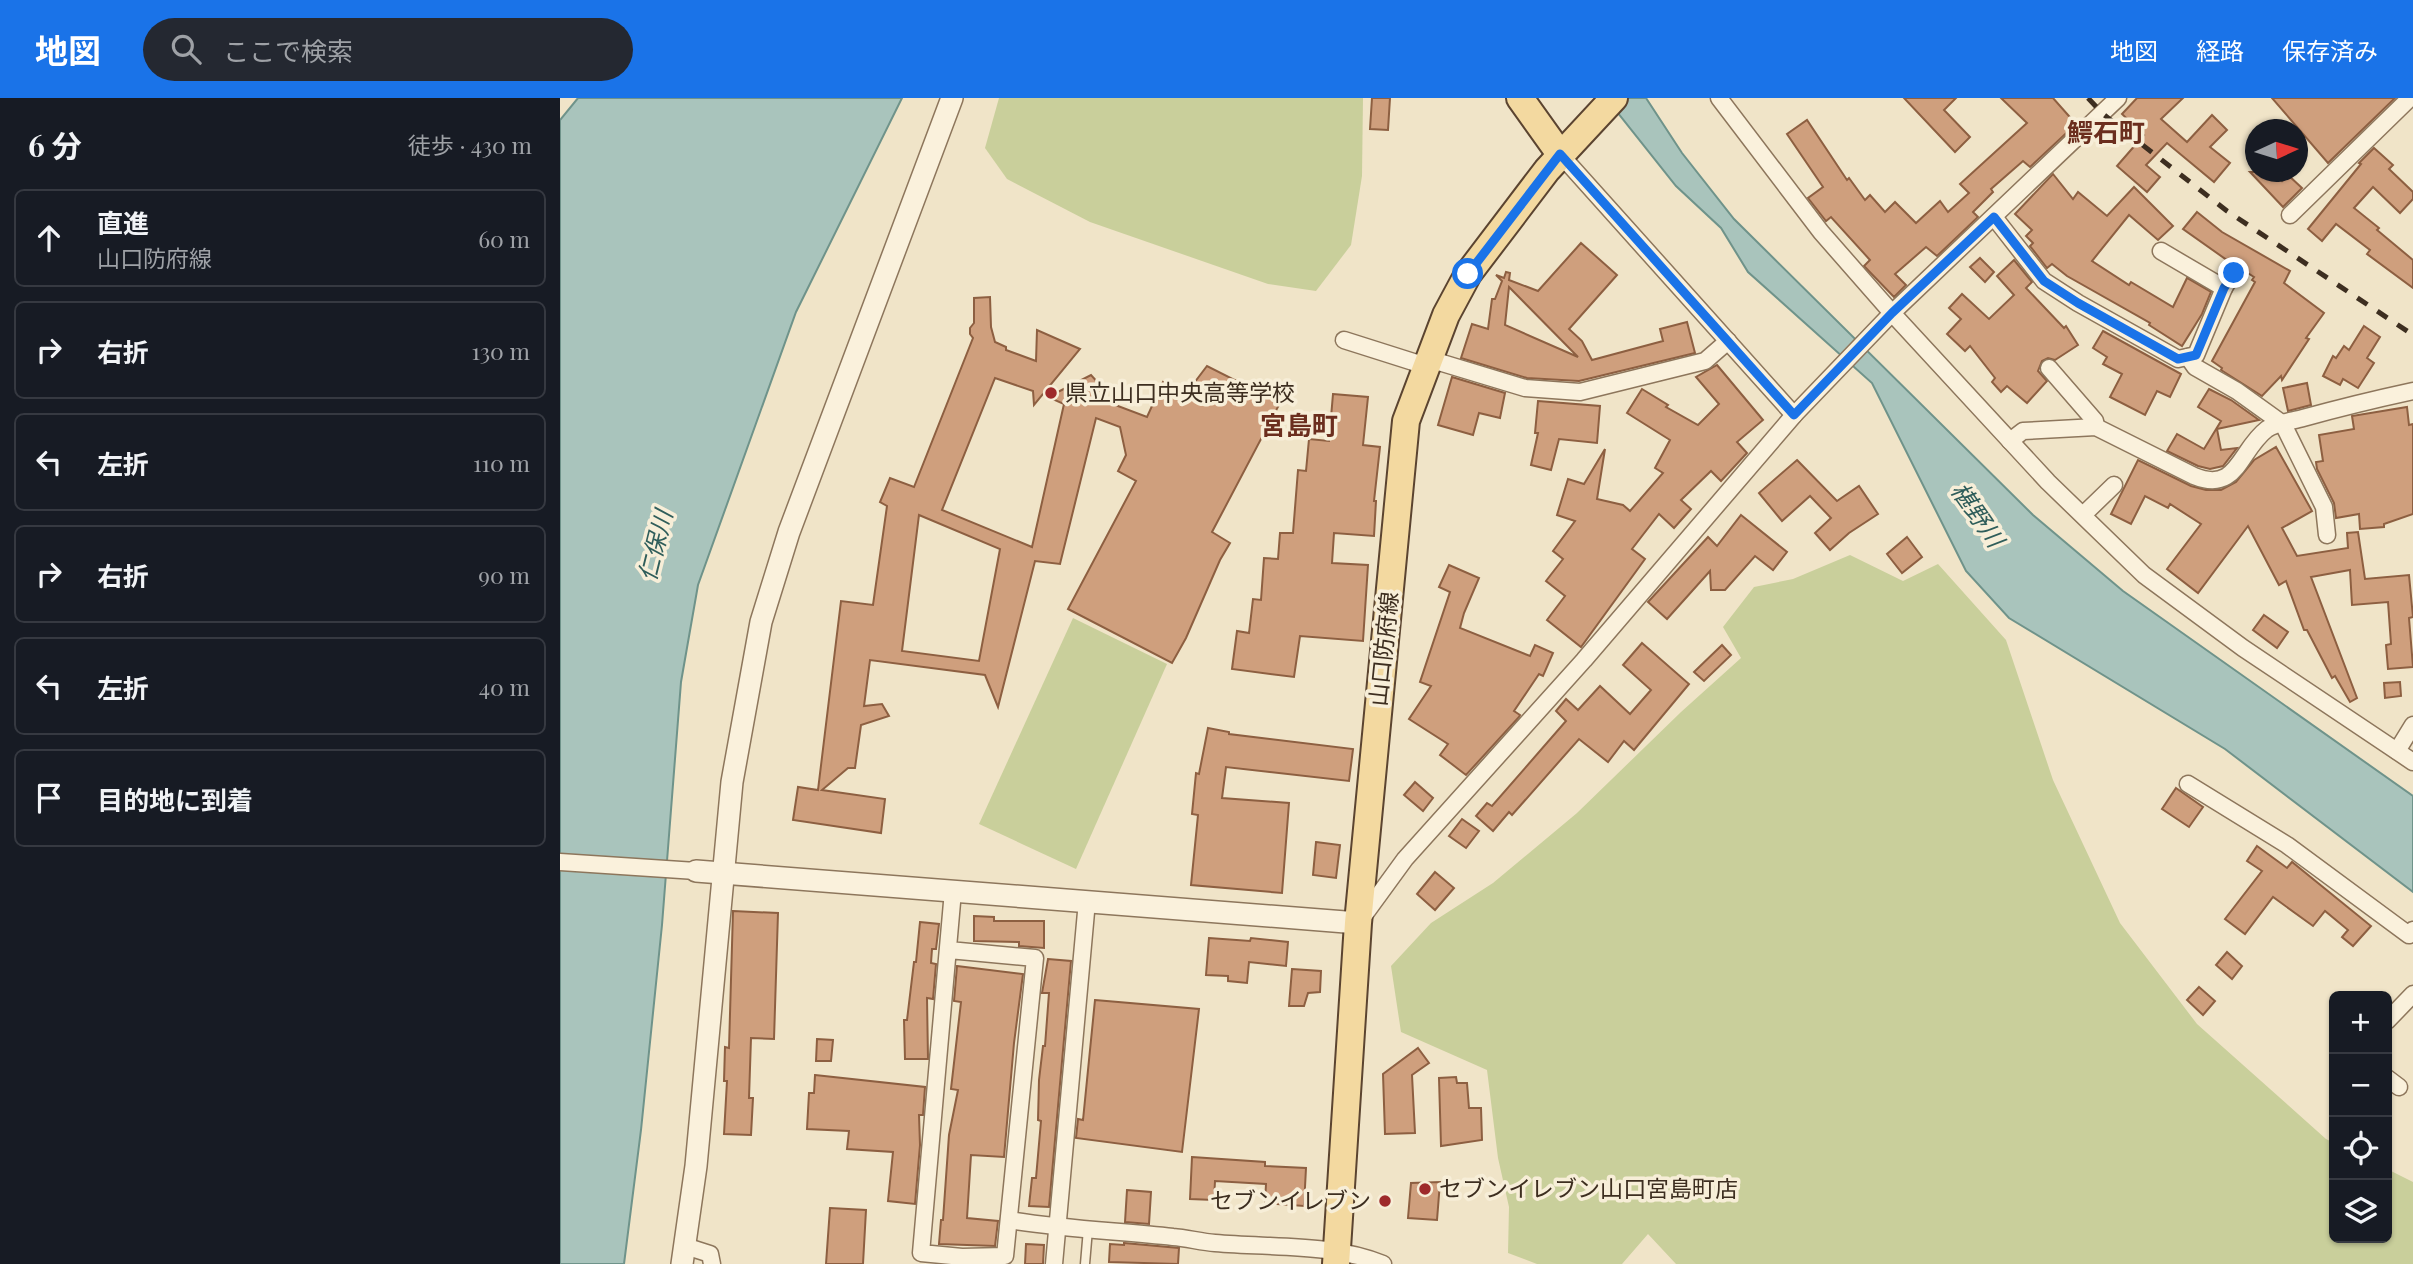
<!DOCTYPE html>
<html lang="ja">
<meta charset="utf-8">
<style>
:root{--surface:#171b24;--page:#242831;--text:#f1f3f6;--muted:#9ea1a6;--line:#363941;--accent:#1a73e8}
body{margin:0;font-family:"Playfair Display","Noto Sans JP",serif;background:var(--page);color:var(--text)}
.controls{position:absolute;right:21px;bottom:21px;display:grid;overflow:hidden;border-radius:10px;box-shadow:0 2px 5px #0004}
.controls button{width:63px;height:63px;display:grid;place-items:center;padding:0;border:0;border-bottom:2px solid var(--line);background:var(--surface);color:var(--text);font:35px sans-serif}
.compass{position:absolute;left:1685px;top:21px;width:63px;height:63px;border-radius:50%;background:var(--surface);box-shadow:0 2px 5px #0004;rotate:86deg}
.stop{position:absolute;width:21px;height:21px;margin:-16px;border:5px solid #1a73e8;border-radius:50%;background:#fff}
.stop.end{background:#1a73e8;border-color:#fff;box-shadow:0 2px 7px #0008}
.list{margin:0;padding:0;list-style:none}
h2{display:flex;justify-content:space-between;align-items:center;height:91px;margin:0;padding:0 28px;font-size:30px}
h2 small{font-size:23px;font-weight:400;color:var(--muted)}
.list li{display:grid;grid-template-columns:46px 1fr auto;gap:21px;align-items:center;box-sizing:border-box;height:98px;margin:0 14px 14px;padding:0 14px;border:2px solid var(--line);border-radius:10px}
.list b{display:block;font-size:26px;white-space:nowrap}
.list p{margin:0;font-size:23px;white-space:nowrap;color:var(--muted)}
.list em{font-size:23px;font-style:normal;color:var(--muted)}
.icon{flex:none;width:38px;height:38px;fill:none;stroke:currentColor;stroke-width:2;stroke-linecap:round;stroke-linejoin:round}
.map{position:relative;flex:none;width:1853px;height:1166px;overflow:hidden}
header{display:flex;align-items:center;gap:42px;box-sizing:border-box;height:98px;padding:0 35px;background:var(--accent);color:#fff}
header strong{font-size:33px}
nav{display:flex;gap:38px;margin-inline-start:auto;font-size:24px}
.search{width:490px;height:63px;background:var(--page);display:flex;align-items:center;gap:18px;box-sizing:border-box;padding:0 24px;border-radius:38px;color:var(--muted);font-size:26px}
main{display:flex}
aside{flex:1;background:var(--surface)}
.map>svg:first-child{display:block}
</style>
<header>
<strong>地図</strong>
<div class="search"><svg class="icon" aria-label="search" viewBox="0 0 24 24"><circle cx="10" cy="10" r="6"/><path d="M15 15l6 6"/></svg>ここで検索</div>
<nav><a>地図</a><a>経路</a><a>保存済み</a></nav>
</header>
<main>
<aside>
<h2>6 分<small>徒歩 · 430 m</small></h2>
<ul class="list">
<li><svg class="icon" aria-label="ahead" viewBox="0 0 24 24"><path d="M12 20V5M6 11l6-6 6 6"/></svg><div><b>直進</b><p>山口防府線</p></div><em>60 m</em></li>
<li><svg class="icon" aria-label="right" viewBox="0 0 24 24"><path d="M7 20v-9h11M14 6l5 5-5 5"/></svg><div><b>右折</b></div><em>130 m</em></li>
<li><svg class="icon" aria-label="left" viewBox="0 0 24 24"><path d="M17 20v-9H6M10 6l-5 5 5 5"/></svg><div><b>左折</b></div><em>110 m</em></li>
<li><svg class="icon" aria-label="right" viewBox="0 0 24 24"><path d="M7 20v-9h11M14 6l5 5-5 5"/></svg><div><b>右折</b></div><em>90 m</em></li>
<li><svg class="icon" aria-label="left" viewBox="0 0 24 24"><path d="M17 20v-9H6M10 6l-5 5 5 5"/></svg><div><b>左折</b></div><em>40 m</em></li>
<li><svg class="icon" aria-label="arrive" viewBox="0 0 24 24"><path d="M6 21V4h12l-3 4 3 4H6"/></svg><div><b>目的地に到着</b></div></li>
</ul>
</aside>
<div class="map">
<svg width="1853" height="1166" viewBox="0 0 1853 1166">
<rect width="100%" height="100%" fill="#f0e4c8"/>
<g fill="#c9cf9b">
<path d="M439,0H803L802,78L791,147L756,193L708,186L530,124L447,81L425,50Z"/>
<path d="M1290,457L1343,483L1378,466L1446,542L1493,682L1560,825L1637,926L1766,1041L1774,1045V1140H1827V1071L1853,1084V1166H1116L1088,1136L1062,1166H977L948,1155L949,1109L938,1060L927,972L841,934L831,868L871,825L933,785L1017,715L1121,614L1181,560L1163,529L1194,489L1233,481Z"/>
<path d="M513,520L607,566L516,771L419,726Z"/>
</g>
<g fill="#a9c4bc" stroke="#6f938a" stroke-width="2">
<path d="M18,0H342L236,214L138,487L121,584L102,827L81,1032L64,1166H0V22Z"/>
<path d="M1046,0H1086L1122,55L1174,121L1473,417L1563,493L1853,698V794L1665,651L1449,520L1406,473L1312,285L1188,174L1161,130L1116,88Z"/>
</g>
<g fill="#cf9f7d" stroke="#8d5f41" stroke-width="2" fill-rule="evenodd">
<path d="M812,0H830L828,32L810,31Z"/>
<path d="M1344,0H1396L1384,12L1410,39L1395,54Z"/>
<path d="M1441,0H1493L1516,26L1470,69L1463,63L1431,91L1433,94L1413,114L1418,119L1377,158L1366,149L1335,176L1346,187L1334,199L1304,168L1310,162L1271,119L1266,123L1248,100L1263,89L1227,36L1247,22L1287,82L1289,80L1305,102L1310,97L1325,114L1335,104L1356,125L1380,103L1388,114L1409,95L1400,86L1467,25Z"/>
<path d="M1577,0H1623L1601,21L1627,44L1652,17L1667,32L1650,49L1670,65L1654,84L1607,45L1586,67L1600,79L1587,94L1557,68L1584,37L1562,16Z"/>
<path d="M1712,0H1835L1768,65Z"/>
<path d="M1814,50L1833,67L1829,71L1853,94V101L1840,115L1813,89L1794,110L1819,130L1817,132L1853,162V190L1807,156L1810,152L1776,126L1762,143L1748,131L1801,66L1799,65Z"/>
<path d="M1690,74H1712L1722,83L1728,77L1742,90L1723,109Z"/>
<path d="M1493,76L1513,101L1518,94L1547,118L1574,89L1613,128L1598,142L1569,117L1532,163L1569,187L1571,184L1613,209L1627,180L1651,194L1642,216L1622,248L1589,227L1590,225L1507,178L1492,166L1487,170L1470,148L1473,145L1466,138L1472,132L1455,116Z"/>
<path d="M1637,114L1662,134L1730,173L1724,185L1764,215L1746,240L1749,241L1722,282L1721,278L1702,298L1661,272L1662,270L1652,263L1695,184L1692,182L1694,179L1683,172L1679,166L1671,165L1623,131Z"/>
<path d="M1021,145L1057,177L1009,231L1022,243L1032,262L1103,243L1100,231L1127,224L1135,255L1019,283L967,280L901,260L912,226L928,231L932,201H935L942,183L936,177L944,180L946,174L950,175L949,182L978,193ZM949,189L1018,259L945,227Z"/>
<path d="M1420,160L1434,174L1425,184L1410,169Z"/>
<path d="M1454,162L1472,184L1466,190L1504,230L1506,228L1518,247L1495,262L1488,260L1482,263L1478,273L1487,283L1467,305L1447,288L1441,294L1432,284L1435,280L1410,248L1405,253L1387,236L1401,221L1389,210L1402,196L1429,221L1454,197L1437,178Z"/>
<path d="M430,199L431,229L435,244L446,249V252L476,263L477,232L520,251L474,307L473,293L435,280L382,412L472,449L504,306L488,299L531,277L540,287L542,302L587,319L603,284L625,297L647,268L720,305L652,434L670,445L660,462L626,540L612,565L508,511L576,383L558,373L566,357L560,329L536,320L500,466L475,463L438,609L425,577L310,562L304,608L322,606L329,618L301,627L295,670H288L262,692L325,701L321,735L233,722L238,689L258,692L281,503L313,507L327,408L320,404L330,380L354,389L413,240L410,236V230L414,225V200ZM359,417L440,451L419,563L342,553Z"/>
<path d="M1804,228L1820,239L1807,260L1814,265L1798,290L1783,281L1780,287L1763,278L1773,258L1776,260L1784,248L1789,252Z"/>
<path d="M1543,233L1621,276L1610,299L1597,293L1585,317L1550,299L1562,276L1543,266L1547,259L1533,250Z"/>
<path d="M1157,267L1203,322L1177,344L1187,355L1161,383L1151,373L1121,402L1131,411L1114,430L1099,416L1072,451L1085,461L1021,549L987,522L1005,498L986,483L1003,461L993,453L1015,423L997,417L1008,381L1024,386L1045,351L1037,401L1063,407L1070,413L1103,375L1095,370L1110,342L1067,315L1082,291L1108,307L1106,309L1138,327L1159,306L1136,279Z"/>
<path d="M892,279L945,295L940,320L919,315L913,337L878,327Z"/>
<path d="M1747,285L1751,307L1728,313L1723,290Z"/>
<path d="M1649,291L1671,302L1699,322L1657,331L1661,352L1677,350L1663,368L1650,371L1638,368L1607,353L1617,336L1644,351L1661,323L1638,309Z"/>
<path d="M773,296L808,299L803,347L820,349L814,403H816L814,438L774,435L772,465L808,467L803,543L740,538L734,579L672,571L677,533L689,535L693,501L701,502L704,460L718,461L720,435H733L738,372L746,373L749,341L769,343Z"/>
<path d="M978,303L1040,308L1037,345L999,341L991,372L971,367L978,335H975Z"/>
<path d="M1847,309L1849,327L1853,326V416L1824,426V429L1800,431L1799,416L1776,420L1774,405L1757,371L1756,364L1763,363L1759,337L1794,331L1792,318Z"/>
<path d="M1716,349L1752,413L1722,430L1737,458L1788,450L1787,435L1798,434L1805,481L1849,477L1853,519L1849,520L1853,569L1828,571L1826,547L1831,546L1828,504L1792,507L1790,472L1751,479L1797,600L1790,604L1775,578L1772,580L1747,532H1744L1726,483L1719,487L1688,428L1638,495L1607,471L1641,426L1610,406L1608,410L1585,398L1571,426L1551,416L1578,362L1631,388L1646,392H1661L1676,384L1694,362Z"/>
<path d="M1237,362L1277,403L1299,388L1318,416L1289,435L1270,452L1255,435L1271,420L1250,398L1222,423L1199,395Z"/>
<path d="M1181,417L1227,454L1213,472L1195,458L1165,492H1151L1150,473L1107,521L1088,504L1148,439L1157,448Z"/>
<path d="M1347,439L1362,459L1342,475L1327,456Z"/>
<path d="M889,467L919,480L904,515L900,530L970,558L975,547L993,555L983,578L979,576L954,613L960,617L959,619L906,677L880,657L888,646L849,621L871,588L860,584L890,494L879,489Z"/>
<path d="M1704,517L1728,534L1717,550L1693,532Z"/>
<path d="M1082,545L1129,586L1074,652L1064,643L1048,664L1019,641L952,717L949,714L933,733L916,718L927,705L932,708L1006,623L996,613L1006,601L1018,612L1040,588L1070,616L1091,592L1063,567Z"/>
<path d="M1162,547L1171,557L1144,583L1134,574Z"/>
<path d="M1840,584L1841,598L1825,600L1824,585Z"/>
<path d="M648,630L669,634V636L793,651L789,683L666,669L662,700L729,705L722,795L631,787L638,717L632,716L636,675L639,676Z"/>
<path d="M855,684L873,700L863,713L844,697Z"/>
<path d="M1616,690L1643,709L1629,729L1602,711Z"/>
<path d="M902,721L919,733L906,750L889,738Z"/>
<path d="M756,744L780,747L776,780L753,777Z"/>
<path d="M1697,748L1727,770L1732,764L1811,828L1793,848L1782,839L1788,832L1765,813L1753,828L1713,799L1685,836L1665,821L1702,773L1687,763Z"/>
<path d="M875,774L894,790L875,812L857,796Z"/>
<path d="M173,813L218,815L214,941L191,940L189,1000H193L191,1037L164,1036L167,983H164L165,949L169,950Z"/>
<path d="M414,818L434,819V823H484V850L459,848V844L414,843Z"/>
<path d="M360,824L379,826L376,851H372L371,865L376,866L373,901L367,900L368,961H345L344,922H347L354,864H356Z"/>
<path d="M649,840L690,843L691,840L728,844L726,868L689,864L687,885L668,883V878L646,877Z"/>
<path d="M1667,854L1682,868L1672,881L1656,867Z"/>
<path d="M488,861L511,863L489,1109L469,1108L472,1080H476L481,1023L478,1022L479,982L483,948H485L489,895H482Z"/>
<path d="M397,868L463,876L454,945L444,1059L411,1057L407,1120L438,1123L435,1148L379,1146L381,1122H383L389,1037L398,992L391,991L401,904L394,903Z"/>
<path d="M732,871L761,873L760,894L748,895L744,908H729Z"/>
<path d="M1639,889L1655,903L1643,917L1627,902Z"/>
<path d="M535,902L639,911L622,1054L516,1040L518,1021L523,1022Z"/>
<path d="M257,941L273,942L271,963H256Z"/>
<path d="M858,950L869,965L852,977L855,1035L825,1036L823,976Z"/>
<path d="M255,977L365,989L363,1017H359L360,1047L355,1106L328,1103L333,1054L287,1051L289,1033L247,1031L249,995H254Z"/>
<path d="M896,979L897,985H907L909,1010H921L922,1042L881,1048L879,980Z"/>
<path d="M632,1059L705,1064V1068L746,1070L744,1108L705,1105L706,1086L655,1083L654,1102L630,1101Z"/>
<path d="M880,1084L877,1122L848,1120L851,1085Z"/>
<path d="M567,1092L591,1094L589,1126L565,1124Z"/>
<path d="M270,1110L306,1112L303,1166H266Z"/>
<path d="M564,1145L619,1150L618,1166L549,1164L550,1146L564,1147Z"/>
<path d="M466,1146L484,1147L483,1166H465Z"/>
</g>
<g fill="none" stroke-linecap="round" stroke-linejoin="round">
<g stroke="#8d765c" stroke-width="11">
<path id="service" d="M525,1166L528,1131"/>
</g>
<g stroke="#8d765c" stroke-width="19">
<g id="minor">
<path d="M1159,0L1261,134L1332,215L1488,384L1584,477L1683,550L1853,664"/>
<path d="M1000,56L1234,317"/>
<path d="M1730,117L1850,0"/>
<path d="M1434,119L1484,183L1518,205L1618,261L1636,257L1664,190L1601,153"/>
<path d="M1664,190L1673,175"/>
<path d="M784,242L866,268"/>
<path d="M1628,259L1635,269L1677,293L1723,326L1764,409L1767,437"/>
<path d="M869,261L965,290L1020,294L1145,263L1168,243"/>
<path d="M1489,270L1535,323L1536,329"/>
<path d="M1450,343L1463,333L1536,329L1634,378C1678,396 1679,352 1707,331C1716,325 1732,323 1743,320C1779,310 1816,301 1853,293"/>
<path d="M1523,417L1554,387"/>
<path d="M1837,653L1853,627"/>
<path d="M1628,686L1727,747L1849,837L1853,832"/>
<path d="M0,764L136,773"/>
<path d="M802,820L845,761L1024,562L1234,317L1332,215L1558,0"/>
<path d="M389,852L475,860L445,1158L402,1159L361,1155L393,793"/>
<path d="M1827,923L1853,896"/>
<path d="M1827,980L1839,989"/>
<path d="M449,1122C503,1131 558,1133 613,1139C627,1140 641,1144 655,1145C711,1150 771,1145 823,1166"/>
<path d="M125,1148L150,1156L152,1166"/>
<path d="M494,1166L527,803"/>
</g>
</g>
<g stroke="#8d765c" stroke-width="24">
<g id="tertiary">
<path d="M136,773L798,825"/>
<path d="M122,1166L136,1068L172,684L201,524L229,434L392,0"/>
</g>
</g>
<g stroke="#5b4430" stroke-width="30">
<g id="primary">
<path d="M960,0L1000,56"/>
<path d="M776,1166L798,825L846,323L886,217L908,176L987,72L1054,0"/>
</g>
</g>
<use href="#service" stroke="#faf1dc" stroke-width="8"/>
<use href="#minor" stroke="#faf1dc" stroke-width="16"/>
<use href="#tertiary" stroke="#faf1dc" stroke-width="21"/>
<use href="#primary" stroke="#f3d9a0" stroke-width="26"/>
<path stroke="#3d2e20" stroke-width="5" stroke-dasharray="12 12" stroke-linecap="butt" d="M1528,0L1543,16L1667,113L1853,237"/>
</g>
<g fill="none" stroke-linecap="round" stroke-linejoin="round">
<path stroke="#1a73e8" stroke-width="9" d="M908,176L1000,56L1234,317L1332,215L1434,119L1484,183L1518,205L1618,261L1636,257L1664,190L1674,175"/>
</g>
<g fill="#9e2a2b" stroke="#f7eed8" stroke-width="2.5">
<circle cx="491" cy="295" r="7"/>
<circle cx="865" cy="1091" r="7"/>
<circle cx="825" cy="1103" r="7"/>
</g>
<g text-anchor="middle" stroke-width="7" stroke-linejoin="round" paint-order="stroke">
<g font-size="23" fill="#3d2e20" stroke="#f7eed8" text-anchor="start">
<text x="505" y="303">県立山口中央高等学校</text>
<text x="879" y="1099">セブンイレブン山口宮島町店</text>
<text x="811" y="1111" text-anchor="end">セブンイレブン</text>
</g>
<g font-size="23" fill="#3d2e20" stroke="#f7eed8">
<text transform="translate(824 551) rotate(-84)" y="8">山口防府線</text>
</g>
<g font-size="24" font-style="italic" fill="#2f5d5a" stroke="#f7eed8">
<text transform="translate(1417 417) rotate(55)" y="8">椹野川</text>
<text transform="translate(96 448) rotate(-76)" y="8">仁保川</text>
</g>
<g font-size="26" font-weight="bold" fill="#6b2e1e" stroke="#f7eed8">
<text x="1546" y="44">鰐石町</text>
<text x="739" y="337">宮島町</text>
</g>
</g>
</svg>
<div class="controls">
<button>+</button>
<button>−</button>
<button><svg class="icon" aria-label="locate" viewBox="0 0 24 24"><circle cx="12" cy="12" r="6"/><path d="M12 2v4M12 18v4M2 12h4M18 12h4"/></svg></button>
<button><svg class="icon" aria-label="layers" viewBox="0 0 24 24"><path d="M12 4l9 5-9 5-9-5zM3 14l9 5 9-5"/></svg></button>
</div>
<svg class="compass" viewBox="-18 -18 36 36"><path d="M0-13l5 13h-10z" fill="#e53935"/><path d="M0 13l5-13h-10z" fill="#9ea1a6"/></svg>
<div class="stop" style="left:908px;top:176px"></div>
<div class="stop end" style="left:1674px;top:175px"></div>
</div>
</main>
